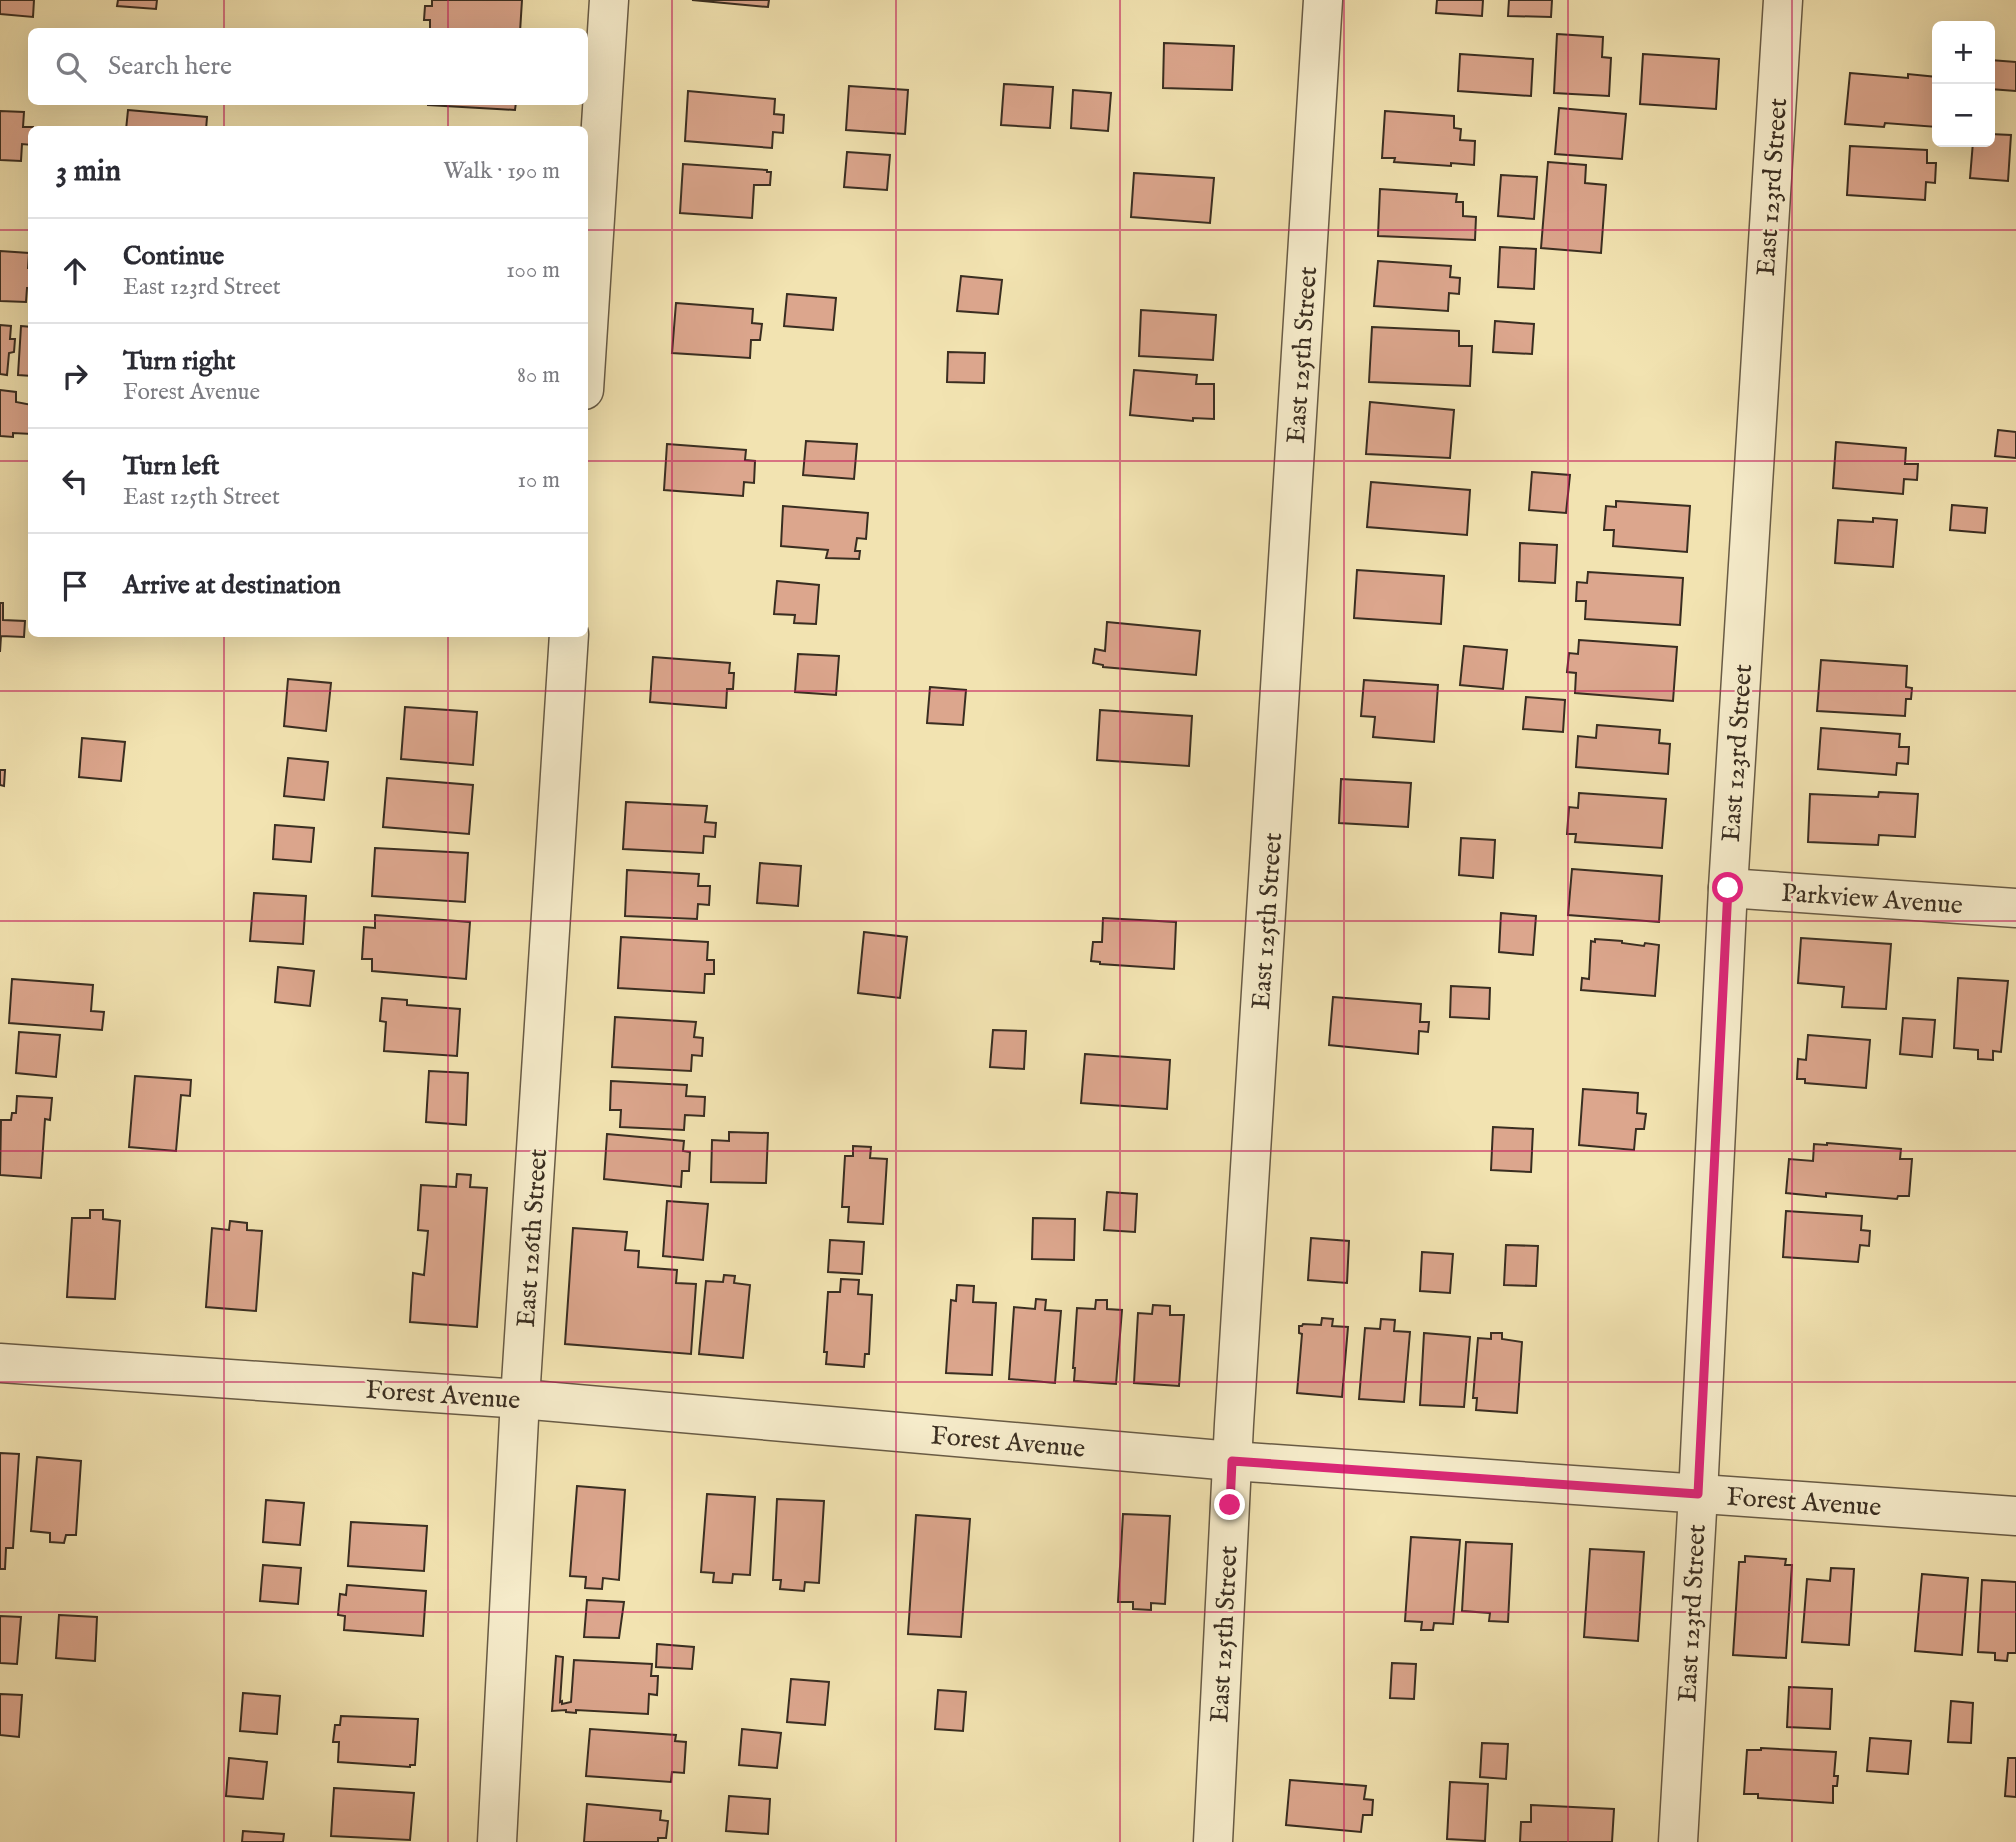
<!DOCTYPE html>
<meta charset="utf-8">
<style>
:root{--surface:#fff;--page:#f7f7f7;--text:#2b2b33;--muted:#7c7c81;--line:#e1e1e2}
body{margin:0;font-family:"IM FELL English",serif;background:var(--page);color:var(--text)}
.controls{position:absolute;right:21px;top:21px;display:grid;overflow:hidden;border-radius:10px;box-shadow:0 7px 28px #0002}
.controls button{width:63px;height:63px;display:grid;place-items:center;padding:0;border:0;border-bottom:2px solid var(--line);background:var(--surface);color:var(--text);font:35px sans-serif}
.stop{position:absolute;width:21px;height:21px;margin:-16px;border:5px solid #db2777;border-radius:50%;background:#fff}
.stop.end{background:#db2777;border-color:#fff;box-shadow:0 2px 7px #0008}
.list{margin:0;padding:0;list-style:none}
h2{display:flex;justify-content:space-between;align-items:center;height:91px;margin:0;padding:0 28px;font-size:30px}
h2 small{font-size:23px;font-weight:400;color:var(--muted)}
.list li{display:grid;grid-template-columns:46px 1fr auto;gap:21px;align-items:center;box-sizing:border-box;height:105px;padding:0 28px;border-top:2px solid var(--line)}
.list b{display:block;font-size:26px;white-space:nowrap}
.list p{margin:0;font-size:23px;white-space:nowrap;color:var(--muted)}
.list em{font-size:23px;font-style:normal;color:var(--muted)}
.icon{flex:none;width:38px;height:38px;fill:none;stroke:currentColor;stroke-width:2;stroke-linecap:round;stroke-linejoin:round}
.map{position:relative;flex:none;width:2016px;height:1842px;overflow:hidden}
.search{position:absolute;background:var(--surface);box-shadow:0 7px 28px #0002;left:28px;top:28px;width:560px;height:77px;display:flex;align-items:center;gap:18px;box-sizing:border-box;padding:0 24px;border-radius:10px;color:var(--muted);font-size:26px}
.panel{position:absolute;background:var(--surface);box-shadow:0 7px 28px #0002;left:28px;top:126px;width:560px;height:511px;border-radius:10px}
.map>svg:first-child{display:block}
</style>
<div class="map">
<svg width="2016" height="1842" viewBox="0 0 2016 1842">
<rect width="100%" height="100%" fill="#f2e3b1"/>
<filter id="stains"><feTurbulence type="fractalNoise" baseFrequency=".00286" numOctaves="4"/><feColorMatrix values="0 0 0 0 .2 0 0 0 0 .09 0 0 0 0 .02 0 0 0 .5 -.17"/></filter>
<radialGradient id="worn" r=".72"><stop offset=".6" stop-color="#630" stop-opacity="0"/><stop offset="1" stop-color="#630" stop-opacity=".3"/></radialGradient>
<g fill="#dca68d" stroke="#3a2e21" stroke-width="2">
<path d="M0,0H34L33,17L0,14Z"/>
<path d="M118,0H157L156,9L117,6Z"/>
<path d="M432,0H522L520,32H430V20H424L425,6H432Z"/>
<path d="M692,0H769L768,7Z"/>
<path d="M1437,0H1483L1482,16L1436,13Z"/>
<path d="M1509,0H1552L1551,17L1508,16Z"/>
<path d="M1557,34L1603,37L1602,57L1611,58L1609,96L1554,93Z"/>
<path d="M1164,43L1234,46L1232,90L1163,88Z"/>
<path d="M1460,54L1533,59L1531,96L1458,91Z"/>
<path d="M1643,54L1719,59L1716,109L1640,104Z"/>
<path d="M1990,60L2016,62V91L1990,89Z"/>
<path d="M1850,73L1908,78V74L1937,77V127L1885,123L1884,127L1845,124Z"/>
<path d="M1004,84L1053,87L1050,128L1001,125Z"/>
<path d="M849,86L908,90L905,134L846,130Z"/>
<path d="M1073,90L1111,93L1108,131L1071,128Z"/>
<path d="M688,91L775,99L774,114L784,115L783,133L773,132L772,148L685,141Z"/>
<path d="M428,102H516L515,110L428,105Z"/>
<path d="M1559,108L1626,114L1622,159L1555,154Z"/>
<path d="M128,110L207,117L206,130H126Z"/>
<path d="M0,111L24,112L23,127H33L32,145L22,144L21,161L0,160Z"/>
<path d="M1385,111L1454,116V128L1461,129L1460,140L1475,141L1474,165L1451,163V166L1394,162L1395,158H1382Z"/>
<path d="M1990,134L2011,135L2008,181L1970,178L1973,142H1990Z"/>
<path d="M1850,146L1927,150V163H1936L1935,183L1926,182L1925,200L1847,195Z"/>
<path d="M847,152L890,155L887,190L844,187Z"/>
<path d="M1548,162L1586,165L1585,183L1606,185L1601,253L1541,248Z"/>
<path d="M683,164L767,170V172H771L770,185H754L752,218L680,213Z"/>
<path d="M1134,173L1214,178L1210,223L1131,217Z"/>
<path d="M1501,175L1537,177L1534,219L1498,216Z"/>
<path d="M1380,189L1457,194L1456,202H1463V216L1476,217L1475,240L1378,236Z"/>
<path d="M1500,247L1536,249L1534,289L1498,287Z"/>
<path d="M0,251L29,253L28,268H32V288H27L26,302L0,301Z"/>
<path d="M1378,261L1451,266L1450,277L1460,278L1459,294L1449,293L1448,311L1374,306Z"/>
<path d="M961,276L1002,280L998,314L957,311Z"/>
<path d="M787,294L836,298L833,330L784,326Z"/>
<path d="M676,303L753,309L752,323L762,324L760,340H751L750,358L672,353Z"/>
<path d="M1141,310L1216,315L1213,360L1139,356Z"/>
<path d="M1495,321L1534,324L1532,354L1493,352Z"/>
<path d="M0,325L11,326L10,339H15L14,352L9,353L7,375L0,374Z"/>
<path d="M21,326L32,327V376L18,375Z"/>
<path d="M1372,327L1459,331V346H1472L1470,386L1369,382Z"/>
<path d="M948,352L985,353L984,383L947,382Z"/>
<path d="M1134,370L1197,375L1196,384H1214V419L1193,418V421L1130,415Z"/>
<path d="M0,390L16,392V402L32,405V434L13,433V437L0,436Z"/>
<path d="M1370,402L1454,410L1450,458L1366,454Z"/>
<path d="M1998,430L2016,432V458L1995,456Z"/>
<path d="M806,441L857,444L854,479L803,475Z"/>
<path d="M1836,442L1906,448L1905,464H1918L1917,480L1904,479L1903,494L1833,488Z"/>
<path d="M667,444L746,450L745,460L755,461L754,483L744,482L743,496L664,490Z"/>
<path d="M1532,472L1570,475L1566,513L1529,510Z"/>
<path d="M1371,482L1470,490L1467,535L1367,527Z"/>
<path d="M1616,501L1690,506L1687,552L1613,546L1614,530H1604L1606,506L1616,507Z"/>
<path d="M1952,505L1987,508L1985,533L1950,530Z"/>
<path d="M783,506L868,513L866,539L857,538L855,551H860L859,559L826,558L828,550L781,546Z"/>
<path d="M1873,518L1897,520L1893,567L1835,563L1838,520L1873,522Z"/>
<path d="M1520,543L1557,545L1555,583L1519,581Z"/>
<path d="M1357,570L1444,576L1441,624L1354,618Z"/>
<path d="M1588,572L1683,578L1680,625L1585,619L1586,601H1576L1577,582L1587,583Z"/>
<path d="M777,581L819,585L816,624L794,623L795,615L774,614Z"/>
<path d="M0,603H3V620L25,621L24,637L1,636L0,652Z"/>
<path d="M1107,622L1200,631L1196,675L1103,667V665L1093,663L1095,649L1105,651Z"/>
<path d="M1579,640L1677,647L1673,701L1575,693L1576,673L1567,672L1569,653L1578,654Z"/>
<path d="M1464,646L1507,650L1503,689L1460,685Z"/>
<path d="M798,654L839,656L836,695L795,692Z"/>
<path d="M653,657L730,663L729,673H734L733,689H727L726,708L650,702Z"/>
<path d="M1821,660L1907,666L1906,687L1912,688L1911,699H1906L1905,716L1817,711Z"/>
<path d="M288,679L331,683L326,731L284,726Z"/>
<path d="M1364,680L1438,685L1434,742L1373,737L1375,717L1361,716Z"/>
<path d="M930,687L966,690L963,725L927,723Z"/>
<path d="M1526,697L1565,700L1563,732L1523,729Z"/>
<path d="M405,707L477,712L473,765L401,759Z"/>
<path d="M1100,710L1192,716L1189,766L1097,760Z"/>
<path d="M1597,725L1660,730L1659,743L1670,744L1668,774L1576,767L1578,736L1596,738Z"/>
<path d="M1821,728L1900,734L1899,747H1909L1908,764L1897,763L1896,775L1818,769Z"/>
<path d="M82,738L125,742L121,781L79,777Z"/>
<path d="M288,758L328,762L324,800L284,796Z"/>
<path d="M0,770H5L4,786L0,785Z"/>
<path d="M387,778L473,785L469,834L383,827Z"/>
<path d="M1341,779L1411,783L1408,827L1339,823Z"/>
<path d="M1879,792L1918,794L1915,837L1879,835L1878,845L1808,842L1810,794L1878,797Z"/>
<path d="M1579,793L1666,799L1662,848L1575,842L1576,834H1567L1569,807L1578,808Z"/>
<path d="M626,802L707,806L705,822L716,823L715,837L704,836L703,853L623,849Z"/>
<path d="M275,825L314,828L311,862L273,859Z"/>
<path d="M1461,838L1495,840L1493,878L1459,875Z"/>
<path d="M375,848L468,853L465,902L372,896Z"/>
<path d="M760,863L801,866L798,906L757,903Z"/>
<path d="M1572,869L1662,876L1659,922L1568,915Z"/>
<path d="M627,870L699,874L698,886H710L709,905L698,904L697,919L625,916Z"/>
<path d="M254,893L306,896L303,944L250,941Z"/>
<path d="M1501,913L1536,916L1533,955L1499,952Z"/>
<path d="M375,915L470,922L466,979L372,971V959H362L364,927L375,928Z"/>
<path d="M1103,918L1176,922L1174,969L1100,964V962L1091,961L1093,942H1102Z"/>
<path d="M864,932L907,937L900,998L858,993Z"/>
<path d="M621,937L708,942L707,960H714V974H705L704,993L618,988Z"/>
<path d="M1801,938L1891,944L1886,1009L1842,1007L1844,987L1798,983Z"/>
<path d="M1595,939L1622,941V943L1644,946L1645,943L1659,945L1655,996L1581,990L1582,978L1589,979L1591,941L1595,942Z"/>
<path d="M278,967L314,971L310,1006L275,1002Z"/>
<path d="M1958,978L2008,981L2001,1052L1993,1051V1060L1978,1059V1050L1954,1048Z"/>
<path d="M12,979L93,985L91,1011L104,1012L102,1030L9,1023Z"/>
<path d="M1451,986L1490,988L1489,1019L1450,1017Z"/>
<path d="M1333,997L1421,1004L1420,1022H1429L1428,1032L1419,1031L1418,1054L1329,1045Z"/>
<path d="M382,998L407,1000V1005L460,1009L457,1056L384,1051L386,1022L380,1021Z"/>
<path d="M615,1017L696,1022L694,1037L703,1038L702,1056L692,1055L691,1071L612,1067Z"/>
<path d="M1903,1018L1935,1020L1932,1057L1900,1054Z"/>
<path d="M993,1030L1026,1031L1024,1069L990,1067Z"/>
<path d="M19,1032L60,1035L56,1077L16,1073Z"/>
<path d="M1808,1035L1870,1040L1866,1088L1805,1083V1079H1797L1798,1059L1806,1060Z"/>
<path d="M1085,1054L1170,1060L1167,1109L1081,1103Z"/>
<path d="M429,1071L468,1073L466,1125L426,1122Z"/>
<path d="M135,1076L191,1080L190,1096L181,1095L176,1151L129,1147Z"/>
<path d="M611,1081L687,1085L686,1096L705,1097L704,1116L685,1115L684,1130L620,1127L621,1110H610Z"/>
<path d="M1583,1089L1638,1093L1637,1113L1646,1114L1644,1129H1636L1634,1150L1579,1145Z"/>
<path d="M17,1096L52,1098L50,1120L45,1119L41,1178L0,1175L1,1120H11L12,1113H16Z"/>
<path d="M1493,1127L1533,1129L1531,1172L1491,1170Z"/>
<path d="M729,1132L768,1133L766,1183L711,1182L712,1140L729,1141Z"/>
<path d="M607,1134L684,1141L683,1151L690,1152L689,1171H682L681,1187L604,1179Z"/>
<path d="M1827,1143L1901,1149L1900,1159H1912L1909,1196H1898L1897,1199L1826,1193V1197L1786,1193L1789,1159L1813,1161L1814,1144L1827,1145Z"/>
<path d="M853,1146L871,1147L870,1158L887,1159L883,1224L848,1222L849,1207H842L845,1156H853Z"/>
<path d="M457,1174L471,1175L470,1187L487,1188L477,1327L410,1322L413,1273L424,1275L428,1231L418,1230L421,1185L456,1187Z"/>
<path d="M1107,1192L1137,1194L1135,1232L1104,1230Z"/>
<path d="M667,1201L708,1204L703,1260L663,1256Z"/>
<path d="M90,1210H103V1219L120,1221L115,1299L67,1297L72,1218H90Z"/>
<path d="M1786,1211L1862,1216L1861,1230L1870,1231L1869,1246L1860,1245L1858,1262L1783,1257Z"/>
<path d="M1033,1218L1075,1219L1074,1260L1032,1259Z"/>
<path d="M230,1221L247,1223V1230L262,1231L256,1311L206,1307L212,1228L229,1230Z"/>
<path d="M573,1228L627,1232L625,1250L639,1251L638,1267L677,1270L676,1283L696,1284L691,1354L565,1344Z"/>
<path d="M1311,1238L1349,1241L1347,1283L1308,1280Z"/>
<path d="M830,1240L864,1242L862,1274L828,1272Z"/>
<path d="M1506,1245L1538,1246L1536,1286L1504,1285Z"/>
<path d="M1422,1252L1453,1254L1450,1293L1420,1291Z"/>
<path d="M724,1275L735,1276L734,1283L750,1285L743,1358L699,1354L706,1281L723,1282Z"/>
<path d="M841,1279L859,1280L858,1294L872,1295L869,1354H865L864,1367L826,1364L827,1352H824L828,1292H840Z"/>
<path d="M957,1285L974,1286L973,1302L996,1303L992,1375L946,1373L951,1300L956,1301Z"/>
<path d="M1036,1299L1046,1300L1045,1310L1061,1311L1055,1383L1009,1379L1014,1307L1035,1309Z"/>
<path d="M1096,1300H1107V1309L1122,1310L1116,1384L1074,1381L1075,1368H1073L1077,1308L1095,1309Z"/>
<path d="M1153,1305L1170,1306V1315H1184L1179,1386L1134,1383L1138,1313L1152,1314Z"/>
<path d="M1322,1318L1333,1319L1332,1326L1348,1327L1342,1397L1297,1393L1302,1334L1299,1333V1326H1302L1303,1324L1321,1325Z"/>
<path d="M1381,1319L1395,1320L1394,1331L1410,1332L1404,1402L1359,1399L1365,1328L1380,1329Z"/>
<path d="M1424,1333L1470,1337L1464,1407L1420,1405Z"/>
<path d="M1491,1333H1502V1339L1522,1342L1517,1413L1476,1410L1477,1398H1473L1478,1338L1491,1339Z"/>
<path d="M0,1453L19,1454L13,1548H6L5,1569H0Z"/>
<path d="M37,1457L81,1461L76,1535H66L64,1543L50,1542V1533L31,1531Z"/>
<path d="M577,1486L625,1490L619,1580L603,1578L602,1589L585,1588L586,1577L570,1576Z"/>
<path d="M707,1494L755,1497L750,1575L733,1574L732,1583L713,1582L714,1573L701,1572Z"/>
<path d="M777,1499L824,1501L819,1583L805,1582L804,1591L780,1589L781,1580H773Z"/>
<path d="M266,1500L304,1503L300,1545L263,1542Z"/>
<path d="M1123,1514L1170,1516L1165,1604L1151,1603V1610L1133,1609V1602H1118Z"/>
<path d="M916,1515L970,1519L961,1637L908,1634Z"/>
<path d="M351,1522L427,1526L424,1571L348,1566Z"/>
<path d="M1411,1537L1460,1540L1453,1624L1434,1623L1433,1630H1421L1422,1622L1405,1621Z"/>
<path d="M1466,1542L1512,1544L1508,1622L1489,1621L1490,1613L1462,1611Z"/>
<path d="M1590,1549L1644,1552L1638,1641L1584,1637Z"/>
<path d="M1745,1556L1786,1559L1785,1565H1792L1786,1658L1733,1655L1739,1562H1745Z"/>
<path d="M263,1565L301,1568L298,1604L260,1601Z"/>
<path d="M1831,1568L1854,1569L1849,1645L1802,1642L1807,1579L1830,1581Z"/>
<path d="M1922,1574L1968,1578L1962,1655L1915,1651Z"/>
<path d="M1982,1580L2016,1582V1653H2008L2007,1661L1995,1660V1653L1978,1652Z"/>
<path d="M347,1585L426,1591L423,1636L344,1630L345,1616L338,1615L340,1594L346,1595Z"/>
<path d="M587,1600L624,1602L619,1638L584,1637Z"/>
<path d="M59,1615L97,1617L95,1661L56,1658Z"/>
<path d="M0,1616L21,1617L17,1664L0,1663Z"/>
<path d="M657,1644L694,1647L692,1669L656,1667Z"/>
<path d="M556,1656L563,1657L560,1702L562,1701V1704L571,1702L574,1660L652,1664L651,1676H658L657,1695L649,1694L648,1714L576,1710V1713L566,1712V1710L552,1711Z"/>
<path d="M1392,1663L1416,1664L1414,1699L1390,1698Z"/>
<path d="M791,1679L829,1682L825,1725L787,1722Z"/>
<path d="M1789,1687L1832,1689L1830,1729L1787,1727Z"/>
<path d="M938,1690L966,1692L963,1731L935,1729Z"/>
<path d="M243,1693L280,1696L277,1734L240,1731Z"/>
<path d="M0,1694L22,1695L19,1737L0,1735Z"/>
<path d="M1951,1701L1973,1703L1971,1743L1948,1742Z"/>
<path d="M341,1716L418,1719L415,1765H410V1767L338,1762L339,1742H333L335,1725H340Z"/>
<path d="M590,1729L676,1735L675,1741L686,1742L684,1773L672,1772L671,1782L586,1776Z"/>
<path d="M742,1729L781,1733L777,1768L739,1765Z"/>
<path d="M1870,1738L1911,1741L1908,1774L1867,1771Z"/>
<path d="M1482,1743L1508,1744L1506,1779L1480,1777Z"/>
<path d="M1761,1748L1836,1752L1834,1776H1838L1837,1786H1833V1803L1758,1798V1794H1744L1747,1750H1761Z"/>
<path d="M229,1758L267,1762L263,1799L226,1796Z"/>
<path d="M2008,1758H2016V1797L2005,1796Z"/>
<path d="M1290,1780L1366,1786L1364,1799L1373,1800L1372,1815H1363L1361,1832L1286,1825Z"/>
<path d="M1450,1782L1488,1784L1485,1841L1447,1839Z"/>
<path d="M334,1788L414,1793L410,1840L331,1836Z"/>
<path d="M729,1796L770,1799L768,1834L726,1831Z"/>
<path d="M587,1804L661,1811L660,1820L668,1821L666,1838H658V1842H584Z"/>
<path d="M1531,1805L1614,1809L1612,1842H1520L1521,1822H1531Z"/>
<path d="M243,1831L284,1834L283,1842H242Z"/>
</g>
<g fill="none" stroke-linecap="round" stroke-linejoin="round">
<g stroke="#685b45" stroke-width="41">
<g id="minor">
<path d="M584,390L609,0"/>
<path d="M1728,888L2016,908"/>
<path d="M0,1363L520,1399L1232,1461L2016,1516"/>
<path d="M497,1842L520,1399L569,634"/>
<path d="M1213,1842L1234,1424L1323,0"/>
<path d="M1678,1842L1698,1494L1728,888L1783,0"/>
</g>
</g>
<use href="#minor" stroke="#f7edcc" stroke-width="38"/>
</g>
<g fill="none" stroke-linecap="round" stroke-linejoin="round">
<path stroke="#db2777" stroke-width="9" d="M1230,1505L1232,1461L1698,1494L1728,888"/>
</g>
<path fill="none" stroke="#c2185b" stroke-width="2" stroke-opacity="0.55" d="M224,0V32M448,0V32M672,0V1842M896,0V1842M1120,0V1842M1344,0V1842M1568,0V1842M1792,0V1842M224,102V130M448,102V130M0,230H32M584,230H2016M0,461H32M584,461H2016M224,634V1842M448,634V1842M0,691H2016M0,921H2016M0,1151H2016M0,1382H2016M0,1612H2016"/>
<g text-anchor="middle" stroke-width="5" stroke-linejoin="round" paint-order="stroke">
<g font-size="26" fill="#3a2e21" stroke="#f7edcc">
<text transform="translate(1771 187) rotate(-86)" y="9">East 123rd Street</text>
<text transform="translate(1301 355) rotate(-86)" y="9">East 125th Street</text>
<text transform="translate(1736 753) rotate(-86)" y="9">East 123rd Street</text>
<text transform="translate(1872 898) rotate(4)" y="9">Parkview Avenue</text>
<text transform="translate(1266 921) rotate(-86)" y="9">East 125th Street</text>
<text transform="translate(531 1238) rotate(-86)" y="9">East 126th Street</text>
<text transform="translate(443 1394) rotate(4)" y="9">Forest Avenue</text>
<text transform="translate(1008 1441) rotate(5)" y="9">Forest Avenue</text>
<text transform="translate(1804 1501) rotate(4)" y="9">Forest Avenue</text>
<text transform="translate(1691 1613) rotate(-87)" y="9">East 123rd Street</text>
<text transform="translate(1223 1634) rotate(-87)" y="9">East 125th Street</text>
</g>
</g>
<rect width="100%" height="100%" filter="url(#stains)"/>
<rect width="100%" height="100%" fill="url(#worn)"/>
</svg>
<div class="controls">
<button>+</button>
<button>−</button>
</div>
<div class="stop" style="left:1728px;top:888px"></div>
<div class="stop end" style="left:1230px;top:1505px"></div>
<div class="search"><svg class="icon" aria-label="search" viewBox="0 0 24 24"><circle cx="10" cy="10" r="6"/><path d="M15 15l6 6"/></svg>Search here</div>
<section class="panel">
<h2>3 min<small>Walk · 190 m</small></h2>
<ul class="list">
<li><svg class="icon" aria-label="ahead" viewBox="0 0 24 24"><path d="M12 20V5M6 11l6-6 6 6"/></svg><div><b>Continue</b><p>East 123rd Street</p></div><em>100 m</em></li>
<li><svg class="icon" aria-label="right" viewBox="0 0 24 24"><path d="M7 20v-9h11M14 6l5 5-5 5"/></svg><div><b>Turn right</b><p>Forest Avenue</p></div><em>80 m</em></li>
<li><svg class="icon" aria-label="left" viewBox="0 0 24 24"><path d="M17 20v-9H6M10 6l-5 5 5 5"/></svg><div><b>Turn left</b><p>East 125th Street</p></div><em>10 m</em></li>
<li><svg class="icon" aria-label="arrive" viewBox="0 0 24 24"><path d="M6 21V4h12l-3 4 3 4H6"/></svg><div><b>Arrive at destination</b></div></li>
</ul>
</section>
</div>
